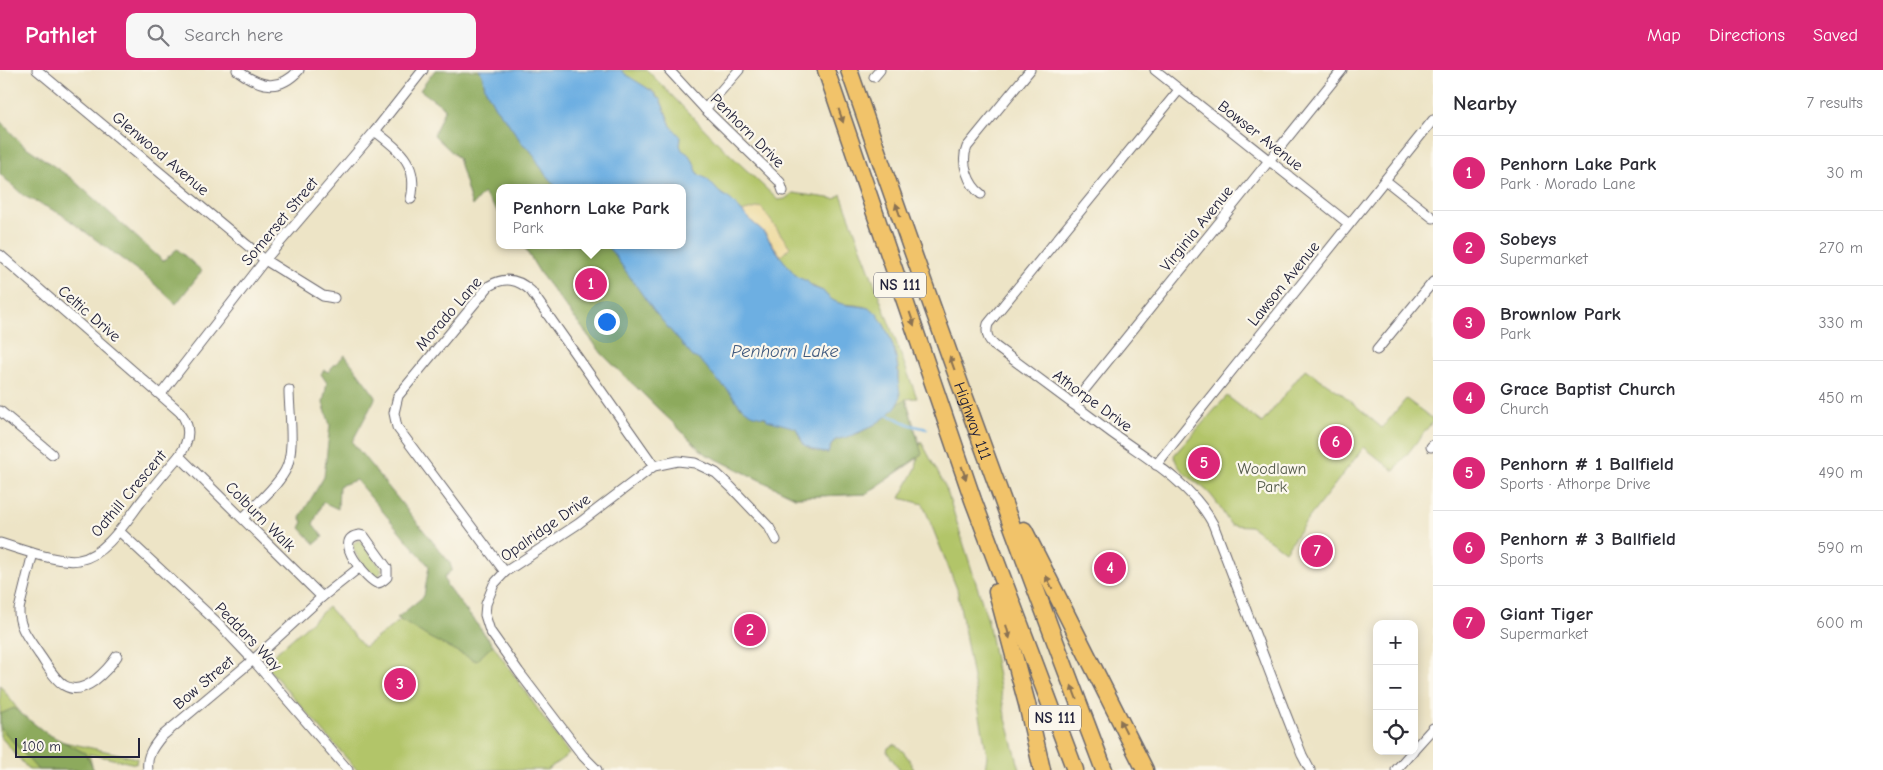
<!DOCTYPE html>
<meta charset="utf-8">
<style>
:root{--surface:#fff;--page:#f7f7f7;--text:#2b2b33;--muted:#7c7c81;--line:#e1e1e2;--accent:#db2777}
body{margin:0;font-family:"Comic Neue",sans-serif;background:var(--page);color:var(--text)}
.controls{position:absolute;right:15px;bottom:15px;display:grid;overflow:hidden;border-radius:10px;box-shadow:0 2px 12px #0003}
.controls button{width:45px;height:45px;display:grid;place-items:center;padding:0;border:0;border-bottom:1px solid var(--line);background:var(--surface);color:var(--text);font:25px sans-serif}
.scale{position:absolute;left:15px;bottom:12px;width:125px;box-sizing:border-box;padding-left:5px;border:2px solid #22223b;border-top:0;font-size:14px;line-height:18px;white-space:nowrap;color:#22223b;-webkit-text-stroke:4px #fbf7ec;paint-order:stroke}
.you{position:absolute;left:606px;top:251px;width:18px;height:18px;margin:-12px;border:4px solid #fff;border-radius:50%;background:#1a73e8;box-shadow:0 0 0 8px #1a73e833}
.badge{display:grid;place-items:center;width:32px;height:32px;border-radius:50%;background:var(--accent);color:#fff;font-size:16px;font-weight:700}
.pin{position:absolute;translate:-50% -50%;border:2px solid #fff;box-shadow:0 1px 5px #0006}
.popup{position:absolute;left:496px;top:114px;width:190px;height:65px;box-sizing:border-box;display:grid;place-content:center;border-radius:10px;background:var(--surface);filter:drop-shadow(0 1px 4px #0005);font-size:16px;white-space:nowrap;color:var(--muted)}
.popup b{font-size:19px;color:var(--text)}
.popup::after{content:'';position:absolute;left:50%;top:100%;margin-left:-10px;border:10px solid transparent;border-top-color:var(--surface)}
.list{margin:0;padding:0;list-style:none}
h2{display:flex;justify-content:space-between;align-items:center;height:65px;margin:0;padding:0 20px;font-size:21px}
h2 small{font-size:16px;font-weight:400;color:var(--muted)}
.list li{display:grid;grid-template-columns:32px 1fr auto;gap:15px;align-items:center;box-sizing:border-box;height:75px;padding:0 20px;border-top:1px solid var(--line)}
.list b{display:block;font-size:19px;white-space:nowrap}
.list p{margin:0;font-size:16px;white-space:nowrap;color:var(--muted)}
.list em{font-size:16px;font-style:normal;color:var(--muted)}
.icon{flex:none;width:28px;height:28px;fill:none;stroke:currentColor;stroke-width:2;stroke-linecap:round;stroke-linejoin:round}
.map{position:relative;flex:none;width:1433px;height:700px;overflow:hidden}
header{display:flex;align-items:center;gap:30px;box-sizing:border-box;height:70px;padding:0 25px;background:var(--accent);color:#fff}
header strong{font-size:24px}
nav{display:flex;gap:28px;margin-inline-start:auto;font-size:18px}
.search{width:350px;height:45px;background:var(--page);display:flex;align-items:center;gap:12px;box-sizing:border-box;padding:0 18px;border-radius:10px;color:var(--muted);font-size:19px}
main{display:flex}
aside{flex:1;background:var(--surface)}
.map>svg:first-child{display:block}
</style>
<header>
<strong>Pathlet</strong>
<div class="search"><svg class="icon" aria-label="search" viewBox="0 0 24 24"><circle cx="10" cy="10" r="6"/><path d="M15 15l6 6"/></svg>Search here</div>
<nav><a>Map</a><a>Directions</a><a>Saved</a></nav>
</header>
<main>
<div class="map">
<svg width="1433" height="700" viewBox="0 0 1433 700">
<rect width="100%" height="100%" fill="#fbf7ec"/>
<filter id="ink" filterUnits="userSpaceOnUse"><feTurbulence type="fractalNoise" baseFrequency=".02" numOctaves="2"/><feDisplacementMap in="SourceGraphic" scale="10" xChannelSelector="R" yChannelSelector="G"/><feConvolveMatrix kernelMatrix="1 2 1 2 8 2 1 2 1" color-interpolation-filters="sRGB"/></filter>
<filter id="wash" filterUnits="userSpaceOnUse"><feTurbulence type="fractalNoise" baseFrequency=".0096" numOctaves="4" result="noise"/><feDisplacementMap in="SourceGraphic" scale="20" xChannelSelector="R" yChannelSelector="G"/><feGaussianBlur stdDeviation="1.12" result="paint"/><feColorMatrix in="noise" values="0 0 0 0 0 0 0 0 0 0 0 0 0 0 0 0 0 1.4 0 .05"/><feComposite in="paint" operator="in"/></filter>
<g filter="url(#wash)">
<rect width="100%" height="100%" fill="#ede4c6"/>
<g fill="#b2c569" stroke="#6a7452">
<path d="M621,0H647L720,75L778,130L785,129L793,123L835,129L841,124L917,328L906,329L920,376L921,371L946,418L988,551L1005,645L1020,700H985L987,685L957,519L923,434L900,428L916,398L918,388L866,424L795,427L704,383L603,285L540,203L523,175H606L613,183L899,321C897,314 899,306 898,298C896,282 884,244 868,238C849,231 837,240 823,221C813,217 807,212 797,207L737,136L719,122L708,110L698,104L693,91L688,84L682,81L680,75L681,69L671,56L662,33L653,21L627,7Z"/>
<path d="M1305,299L1341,323L1382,358L1406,329L1433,349V351L1394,401L1364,377L1308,449L1285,481L1250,456L1231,455C1223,444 1218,432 1208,422C1197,411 1177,403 1174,385L1227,326L1262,353Z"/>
<path d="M358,470L360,471L382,499L379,506H373L356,484L352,475Z"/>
<path d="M447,516L493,575L569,684L547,700H357L266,596L267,591L328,537L364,577Z"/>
<path d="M0,615L37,666L137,688L136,694L89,684L93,700H29L0,666Z"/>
<path d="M894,674C904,680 910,690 914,700H900L887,682L888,678Z"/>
</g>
<g fill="#8daa5d" stroke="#58664c">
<path d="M435,0H479L483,6L485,18L495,37L507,51L522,73L531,81L545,104L557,118H500V144L483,123L472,136L458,88L434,65L445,38L420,20Z"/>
<path d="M0,51L22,74L71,108L163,191L177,179L202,201L176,234L149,209L61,144L24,126L0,104Z"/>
<path d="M523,175H606L613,183L654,241L693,287L701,290L715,308L728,320L740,336L747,341L796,358C799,362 799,366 801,370C805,378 819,384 828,383L833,372L838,369L859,363L874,355L884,348L898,334L906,329L922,384L866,424L795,427L704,383L603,285L540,203Z"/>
<path d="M345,285L376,327L352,372L450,493L452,500L444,507L447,516L493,575L476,591L430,568L397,548L424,526L429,496L356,410L339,416L338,439L323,432L313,454L323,467L315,474L300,458L303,452L300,447L324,407L330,355L323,333L327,313L321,304L324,300L329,302L332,297Z"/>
<path d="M14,638L46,663L85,683L94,700H38L0,657V644Z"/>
</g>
<path fill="#eeda9e" stroke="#887e6c" d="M761,137L790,177L781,186L764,162L741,142Z"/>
<path fill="#6dafe2" stroke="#48688e" d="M479,0H621C629,9 654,19 657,28L660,29L671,56L681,67L680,75L682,80L688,84L693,91L698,104L708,110L719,122L731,130L751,151L762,160L783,190L797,207L807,211L812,217L823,221C840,244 864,229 877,244C889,260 898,285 898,305C897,313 902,324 899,331C892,348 862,362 847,367C842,369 837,368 833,372C831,375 829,380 828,383L820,382L804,375L796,358L767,350L766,347C744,346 739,333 727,319C723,315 719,312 715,308C708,300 704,291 693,287L654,241L613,183L606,175H682V118H557L545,104L531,81L522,73L507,51L495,37L485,18L483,6Z"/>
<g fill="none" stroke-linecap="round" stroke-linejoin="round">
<path stroke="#6dafe2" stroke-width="2.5" d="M884,343L911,355L927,359"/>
</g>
</g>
<g filter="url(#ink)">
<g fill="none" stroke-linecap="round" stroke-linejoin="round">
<g stroke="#69666c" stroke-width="11">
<g id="minor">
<path d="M37,0L265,190L323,226L334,228"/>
<path d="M237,0C260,17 279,22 299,0"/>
<path d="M669,0L705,39L780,112L783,121"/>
<path d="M1155,0L1349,154"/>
<path d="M874,7L880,0"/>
<path d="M1179,20L988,254C985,264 988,270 995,276C1034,305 1073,334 1112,363C1148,389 1192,414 1213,454L1285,642L1302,685L1310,700"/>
<path d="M705,39L739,0"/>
<path d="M375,61C400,81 419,94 411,129"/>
<path d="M1385,110L1433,148"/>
<path d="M981,124C969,115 960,93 967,77L1030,0"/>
<path d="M0,185L180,342C192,357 189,372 179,386C167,400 156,413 144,428C128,448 106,486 79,490C62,494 18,479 0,473"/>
<path d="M1377,280L1433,212"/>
<path d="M161,324L265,190L375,61L423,0"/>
<path d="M1073,334L1342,0"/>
<path d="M0,341L52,384"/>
<path d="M1431,377L1433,375"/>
<path d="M179,386L322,527"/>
<path d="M1156,395L1433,50"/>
<path d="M243,448C257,433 275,419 285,401C296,381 289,343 289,320"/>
<path d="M119,461L219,554L253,590L348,700"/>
<path d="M360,465L364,466L387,498V507C384,510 381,513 377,513C370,512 329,468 360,465Z"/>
<path d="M33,483L19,539C18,557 29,569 39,584C54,605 65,632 94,611C104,603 110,597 117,586"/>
<path d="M505,502L397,357L394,343L398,326L489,216C505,206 518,209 531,221L654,396"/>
<path d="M1414,679L1433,658"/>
<path d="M148,700C146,686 153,677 161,667L253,590L322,527L360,497"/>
<path d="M597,700L583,686L519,602L490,561L485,545L486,534L494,514L505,502L578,454L654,396L678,391L695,393L716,403L731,417L769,457L776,470"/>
<path d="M1396,700L1413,681"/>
</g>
</g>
<g stroke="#69666c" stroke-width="19">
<g id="motorway">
<path d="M826,0L973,430L1075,700"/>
<path id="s1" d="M849,0C930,235 1015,468 1104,700"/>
<path d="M1024,460L1145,700"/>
<path d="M997,522L1027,634L1042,700"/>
</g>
</g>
<use href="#minor" stroke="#fff" stroke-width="9"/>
<use href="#motorway" stroke="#f1c36a" stroke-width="16"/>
</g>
<defs><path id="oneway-solid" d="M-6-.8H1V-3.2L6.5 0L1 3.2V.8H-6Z" transform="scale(1.25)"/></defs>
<g fill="#8a7252">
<use href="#oneway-solid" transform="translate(841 46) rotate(71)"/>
<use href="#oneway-solid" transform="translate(898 140) rotate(-109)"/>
<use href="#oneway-solid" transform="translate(912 249) rotate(71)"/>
<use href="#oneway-solid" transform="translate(952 293) rotate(-110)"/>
<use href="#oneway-solid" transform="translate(964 403) rotate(71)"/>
<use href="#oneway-solid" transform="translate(1049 512) rotate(-117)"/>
<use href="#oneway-solid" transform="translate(1008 562) rotate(75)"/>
<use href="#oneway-solid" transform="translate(1074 622) rotate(-111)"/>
<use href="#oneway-solid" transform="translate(1123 656) rotate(-117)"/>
</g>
</g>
<g text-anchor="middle" stroke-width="4.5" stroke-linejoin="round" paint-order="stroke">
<g fill="#fbf7ec" stroke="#636270" stroke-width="1">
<rect x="874" y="202.5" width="52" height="25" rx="4"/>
<rect x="1029" y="635.5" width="52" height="25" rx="4"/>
</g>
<g font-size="15" font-weight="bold" fill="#22223b">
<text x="900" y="220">NS 111</text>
<text x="1055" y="653">NS 111</text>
</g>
<g font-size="16" fill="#22223b" stroke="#fbf7ec">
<text transform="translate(748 60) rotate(45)" y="6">Penhorn Drive</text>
<text transform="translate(1261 65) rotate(38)" y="6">Bowser Avenue</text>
<text transform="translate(161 83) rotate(40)" y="6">Glenwood Avenue</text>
<text transform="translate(279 151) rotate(-50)" y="6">Somerset Street</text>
<text transform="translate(1196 158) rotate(-51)" y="6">Virginia Avenue</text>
<text transform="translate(1283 213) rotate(-51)" y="6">Lawson Avenue</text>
<text transform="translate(90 243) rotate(41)" y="6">Celtic Drive</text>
<text transform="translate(448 243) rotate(-49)" y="6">Morado Lane</text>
<text transform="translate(1093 330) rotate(36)" y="6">Athorpe Drive</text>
<text dy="6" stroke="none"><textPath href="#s1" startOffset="372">Highway 111</textPath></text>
<text transform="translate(128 423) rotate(-50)" y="6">Oathill Crescent</text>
<text transform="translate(261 446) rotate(45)" y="6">Colburn Walk</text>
<text transform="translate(545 457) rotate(-35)" y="6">Opalridge Drive</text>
<text transform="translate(249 566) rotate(46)" y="6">Peddars Way</text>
<text transform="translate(203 612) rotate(-40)" y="6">Bow Street</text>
</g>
<g font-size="16" fill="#545b4b" stroke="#fbf7ec">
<text x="1272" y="404">Woodlawn<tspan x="1272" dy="18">Park</tspan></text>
</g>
<g font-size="18" font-style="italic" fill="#405a7e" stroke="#fbf7ec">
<text x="785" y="287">Penhorn Lake</text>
</g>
</g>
</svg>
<div class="controls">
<button>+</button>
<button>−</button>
<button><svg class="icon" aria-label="locate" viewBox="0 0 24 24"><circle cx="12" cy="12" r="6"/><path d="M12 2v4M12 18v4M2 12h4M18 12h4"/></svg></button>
</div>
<div class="scale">100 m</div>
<div class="you"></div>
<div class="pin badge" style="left:591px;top:214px">1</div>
<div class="popup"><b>Penhorn Lake Park</b>Park</div>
<div class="pin badge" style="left:750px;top:560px">2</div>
<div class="pin badge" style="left:400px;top:614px">3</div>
<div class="pin badge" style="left:1110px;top:498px">4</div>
<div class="pin badge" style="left:1204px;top:393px">5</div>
<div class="pin badge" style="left:1336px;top:372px">6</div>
<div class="pin badge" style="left:1317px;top:481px">7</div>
</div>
<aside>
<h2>Nearby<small>7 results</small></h2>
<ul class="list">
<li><span class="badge">1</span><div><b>Penhorn Lake Park</b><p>Park · Morado Lane</p></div><em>30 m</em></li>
<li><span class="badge">2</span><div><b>Sobeys</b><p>Supermarket</p></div><em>270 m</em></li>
<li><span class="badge">3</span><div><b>Brownlow Park</b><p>Park</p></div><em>330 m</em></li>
<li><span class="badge">4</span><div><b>Grace Baptist Church</b><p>Church</p></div><em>450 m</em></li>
<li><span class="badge">5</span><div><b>Penhorn # 1 Ballfield</b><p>Sports · Athorpe Drive</p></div><em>490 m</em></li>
<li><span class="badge">6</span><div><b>Penhorn # 3 Ballfield</b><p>Sports</p></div><em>590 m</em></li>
<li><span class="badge">7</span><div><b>Giant Tiger</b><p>Supermarket</p></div><em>600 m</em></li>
</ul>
</aside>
</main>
